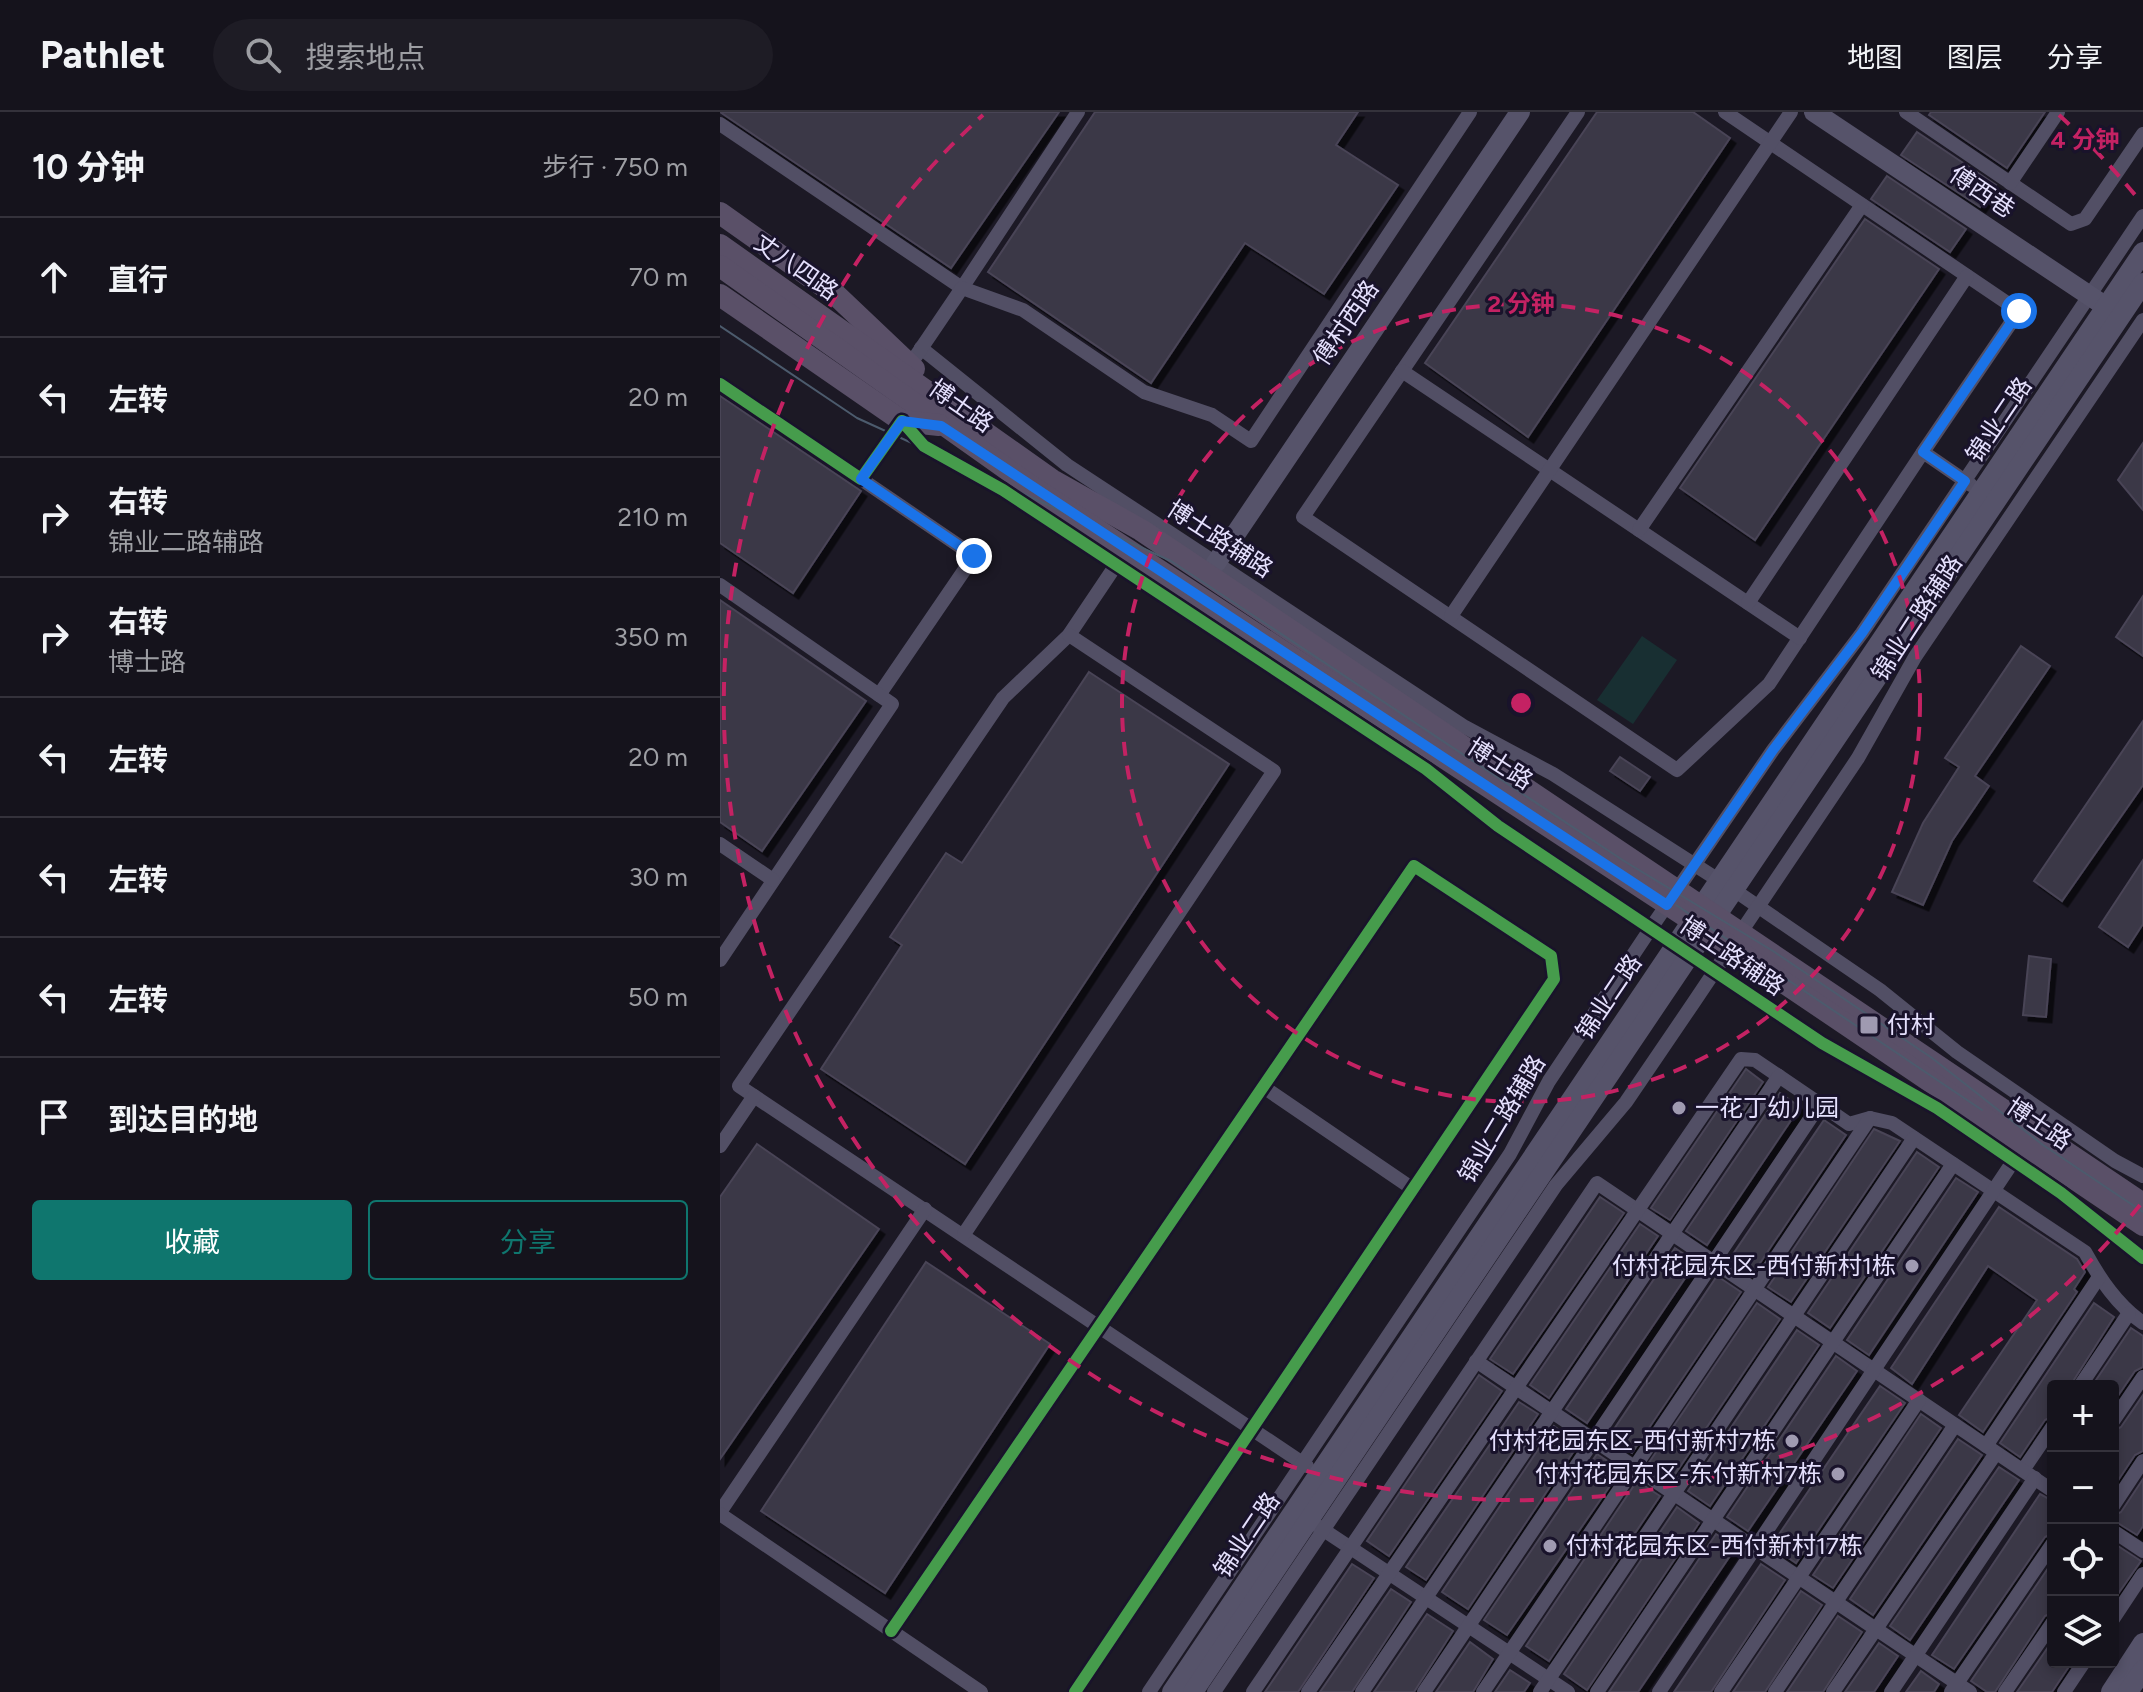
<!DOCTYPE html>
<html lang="zh">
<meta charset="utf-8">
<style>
:root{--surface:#15131c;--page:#1e1c25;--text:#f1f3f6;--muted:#9d9ea3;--line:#34323b;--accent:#0f766e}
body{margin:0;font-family:Figtree,"Noto Sans SC",sans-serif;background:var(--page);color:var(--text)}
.controls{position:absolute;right:24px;bottom:24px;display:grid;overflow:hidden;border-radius:8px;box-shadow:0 4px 12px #0003}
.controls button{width:72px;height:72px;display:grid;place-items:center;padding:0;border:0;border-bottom:2px solid var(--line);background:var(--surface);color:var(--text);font:40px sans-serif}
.stop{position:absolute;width:24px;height:24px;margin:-18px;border:6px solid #1a73e8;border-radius:50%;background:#fff}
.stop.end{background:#1a73e8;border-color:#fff;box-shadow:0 2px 8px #0008}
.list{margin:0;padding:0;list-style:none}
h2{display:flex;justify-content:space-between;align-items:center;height:104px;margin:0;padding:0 32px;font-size:34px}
h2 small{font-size:26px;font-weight:400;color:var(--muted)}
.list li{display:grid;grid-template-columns:52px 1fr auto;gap:24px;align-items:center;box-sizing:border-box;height:120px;padding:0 32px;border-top:2px solid var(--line)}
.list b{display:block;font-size:30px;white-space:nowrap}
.list p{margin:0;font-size:26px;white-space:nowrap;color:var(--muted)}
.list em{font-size:26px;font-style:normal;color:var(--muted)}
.actions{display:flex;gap:16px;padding:24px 32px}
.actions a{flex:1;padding:18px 0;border:2px solid var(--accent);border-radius:8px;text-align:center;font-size:28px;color:var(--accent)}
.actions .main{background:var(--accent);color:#fff}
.icon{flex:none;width:44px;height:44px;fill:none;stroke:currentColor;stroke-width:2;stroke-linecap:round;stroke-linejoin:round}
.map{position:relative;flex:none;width:1423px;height:1580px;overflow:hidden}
header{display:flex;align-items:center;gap:48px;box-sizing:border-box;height:112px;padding:0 40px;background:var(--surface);border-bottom:2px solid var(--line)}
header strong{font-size:38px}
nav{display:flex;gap:44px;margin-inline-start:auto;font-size:28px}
.search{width:560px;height:72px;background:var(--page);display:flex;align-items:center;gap:20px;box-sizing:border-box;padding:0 28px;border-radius:44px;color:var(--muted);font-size:30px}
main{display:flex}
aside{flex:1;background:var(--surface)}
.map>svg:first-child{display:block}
</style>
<header>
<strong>Pathlet</strong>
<div class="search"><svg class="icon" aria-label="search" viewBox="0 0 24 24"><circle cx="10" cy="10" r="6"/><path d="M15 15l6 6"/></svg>搜索地点</div>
<nav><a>地图</a><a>图层</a><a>分享</a></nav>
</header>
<main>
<aside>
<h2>10 分钟<small>步行 · 750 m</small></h2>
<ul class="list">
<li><svg class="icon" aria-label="ahead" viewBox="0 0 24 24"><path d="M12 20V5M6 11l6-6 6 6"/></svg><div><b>直行</b></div><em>70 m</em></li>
<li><svg class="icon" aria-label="left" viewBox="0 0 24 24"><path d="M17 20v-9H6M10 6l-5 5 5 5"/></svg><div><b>左转</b></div><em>20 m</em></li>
<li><svg class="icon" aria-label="right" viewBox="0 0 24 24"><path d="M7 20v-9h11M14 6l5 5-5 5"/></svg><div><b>右转</b><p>锦业二路辅路</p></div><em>210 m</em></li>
<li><svg class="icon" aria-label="right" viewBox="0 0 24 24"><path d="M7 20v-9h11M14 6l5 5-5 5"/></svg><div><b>右转</b><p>博士路</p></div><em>350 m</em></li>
<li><svg class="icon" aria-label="left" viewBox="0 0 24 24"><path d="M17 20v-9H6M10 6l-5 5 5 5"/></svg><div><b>左转</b></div><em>20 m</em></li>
<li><svg class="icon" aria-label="left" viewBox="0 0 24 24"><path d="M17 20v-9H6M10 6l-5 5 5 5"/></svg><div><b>左转</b></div><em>30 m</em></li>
<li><svg class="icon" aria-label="left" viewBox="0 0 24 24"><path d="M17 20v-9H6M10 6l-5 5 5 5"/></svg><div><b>左转</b></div><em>50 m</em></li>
<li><svg class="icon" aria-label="arrive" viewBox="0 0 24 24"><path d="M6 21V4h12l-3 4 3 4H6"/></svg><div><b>到达目的地</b></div></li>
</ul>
<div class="actions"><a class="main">收藏</a><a>分享</a></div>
</aside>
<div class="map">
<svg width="1423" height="1580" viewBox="0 0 1423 1580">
<defs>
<filter id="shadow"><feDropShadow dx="5.5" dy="5.5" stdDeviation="0" flood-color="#0009"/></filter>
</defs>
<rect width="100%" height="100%" fill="#1c1925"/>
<path fill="#182f32" d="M922,524L957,548L913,612L877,588Z"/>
<g fill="#3b3846" stroke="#494457" stroke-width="2" filter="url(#shadow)">
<path d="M0,0H339L231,156Z"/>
<path d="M375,0H638L616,33L678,73L604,182L525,131L431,271L268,160Z"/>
<path d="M877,0H973L1010,26L808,325L705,251Z"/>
<path d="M1211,0H1325L1287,56L1209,3Z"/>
<path d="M1197,20L1276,73L1260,95L1181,43Z"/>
<path d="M1167,64L1246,117L1230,140L1151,87Z"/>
<path d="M1145,107L1219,157L1035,428L960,376Z"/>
<path d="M0,284L141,379L73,481L0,431Z"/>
<path d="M1423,331V398L1398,368Z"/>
<path d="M1423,484V544L1396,525Z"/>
<path d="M0,488L146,589L42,739L0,710Z"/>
<path d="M1301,534L1330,554L1255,664L1269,674L1232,729L1203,793L1172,780L1203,711L1239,655L1225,646Z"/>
<path d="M369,560L509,652L245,1052L101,957L182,833L170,825L226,741L242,751Z"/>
<path d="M1423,609V673L1342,789L1314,769Z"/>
<path d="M900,645L930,665L920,679L890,659Z"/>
<path d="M1423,748V812L1408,835L1379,815Z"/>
<path d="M1309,844L1331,847L1326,905L1303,903Z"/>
<path d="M1026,957L1043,970L950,1108L931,1096Z"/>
<path d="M1060,981L1080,995L987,1133L966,1119Z"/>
<path d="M1104,1008L1126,1023L1032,1163L1009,1148Z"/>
<path d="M1154,1017L1180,1029L1071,1190L1048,1175Z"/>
<path d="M37,1032L159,1117L0,1347V1085Z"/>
<path d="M1197,1040L1219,1055L1110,1216L1088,1201Z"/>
<path d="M1236,1066L1258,1080L1149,1243L1127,1228Z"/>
<path d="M880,1085L904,1101L793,1262L770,1247Z"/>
<path d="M1279,1095L1357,1147L1365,1160L1354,1177L1357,1180L1263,1320L1239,1303L1317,1188L1268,1154L1192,1272L1171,1256Z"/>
<path d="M920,1112L938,1124L829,1286L810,1273Z"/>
<path d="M955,1136L976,1150L867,1311L846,1297Z"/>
<path d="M206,1150L330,1232L165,1481L41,1399Z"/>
<path d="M997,1164L1021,1180L912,1341L888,1326Z"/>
<path d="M1037,1191L1060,1207L951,1368L928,1352Z"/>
<path d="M1374,1191L1394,1205L1350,1274H1333V1304L1325,1308L1300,1345L1280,1331Z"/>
<path d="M1411,1216L1423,1224V1255L1415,1259L1393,1291V1274H1372Z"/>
<path d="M1077,1218L1099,1233L990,1394L968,1379Z"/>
<path d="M1116,1244L1137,1259L1028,1419L1007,1405Z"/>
<path d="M759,1263L782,1279L669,1444L647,1429Z"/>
<path d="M1160,1274L1185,1291L1076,1451L1051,1434Z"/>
<path d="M1423,1283V1339L1415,1343L1393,1376V1319L1401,1315Z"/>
<path d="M799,1290L818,1302L706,1468L686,1455Z"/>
<path d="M1201,1302L1221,1316L1113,1476L1093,1463Z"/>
<path d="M834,1314L858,1333L748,1497L722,1480Z"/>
<path d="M1238,1327L1262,1343L1153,1503L1130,1487Z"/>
<path d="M877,1342L901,1358L787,1523L764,1508Z"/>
<path d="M1279,1355L1299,1368L1190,1528L1170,1514Z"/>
<path d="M1423,1367V1414L1417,1423L1393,1408V1404L1401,1400Z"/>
<path d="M917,1369L940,1384L829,1549L806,1534Z"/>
<path d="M1320,1382L1333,1389V1421L1325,1425L1234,1557L1212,1543Z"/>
<path d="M957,1395L979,1411L867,1578L844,1562Z"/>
<path d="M996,1422L1016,1435L918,1580H889Z"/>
<path d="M1398,1434L1421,1449L1393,1489V1442Z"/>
<path d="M1333,1449V1500L1325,1504L1275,1580H1267L1251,1569Z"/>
<path d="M632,1452L654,1466L578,1580H545Z"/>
<path d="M1041,1452L1065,1468L991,1580H954Z"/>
<path d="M671,1477L691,1490L632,1580H600Z"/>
<path d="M1081,1479L1102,1493L1045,1580H1013Z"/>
<path d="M707,1502L733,1519L694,1580H654Z"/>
<path d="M1118,1504L1142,1520L1103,1580H1067Z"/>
<path d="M1333,1528V1550H1352L1332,1580H1297Z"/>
<path d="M750,1530L773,1547L753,1580H716Z"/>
<path d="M1159,1531L1178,1544L1154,1580H1125Z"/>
<path d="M790,1558L810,1571L804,1580H775Z"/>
<path d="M1201,1559L1219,1572L1214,1580H1186Z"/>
</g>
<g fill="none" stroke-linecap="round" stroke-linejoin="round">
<g stroke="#524f65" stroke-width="14">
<path d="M858,0L583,405L957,658L1049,572L1203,340L1251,373"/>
<path d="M1005,0L1299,199L1203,340"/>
<path d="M1186,0L1351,112L1365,107L1423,22"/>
<path d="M0,12L242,176L358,0"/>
<path d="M1290,71L1338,0"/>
<path d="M201,236L347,353L745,615L833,662L1014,778L1160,878L1237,940L1395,1049L1423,1064"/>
<path d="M196,244L242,176L303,198L424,280L492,303L531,329L750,0"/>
<path d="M682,259L1080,526"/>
<path d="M0,272L141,367L182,309L204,334L283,378L706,657L778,714L1102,931L1217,996L1341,1081L1423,1146"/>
<path d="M141,367L254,444L159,583"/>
<path d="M919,418L1142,93"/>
<path d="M402,444L349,523L283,586L19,974L587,1354"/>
<path d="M0,473L172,592L0,848"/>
<path d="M1028,491L1247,164"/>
<path d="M731,504L1071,0"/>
<path d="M0,732L53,768"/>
<path d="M545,976L693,1077"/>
<path d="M1100,992L1129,1012L1150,1006L1172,1011L1365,1140C1380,1167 1397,1193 1423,1211"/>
<path d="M0,1034L34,984"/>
<path d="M244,1122L554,659L349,523"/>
<path d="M756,1249L1250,1580"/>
<path d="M1360,1274L1409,1201"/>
<path d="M1393,1309L1423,1265"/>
<path d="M1266,1334L1379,1165"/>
<path d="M1303,1358L1333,1314"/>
<path d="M1393,1394L1423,1349"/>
<path d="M0,1400L205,1097"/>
<path d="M0,1402L261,1580"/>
<path d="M596,1413L848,1580"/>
<path d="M1393,1419L1423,1439"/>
<path d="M1393,1507L1423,1462"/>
<path d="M171,1519L694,754L831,844L834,867L355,1580"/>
<path d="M429,1580L790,1042L829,969L931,816L1053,638L1142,521L1423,104"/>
<path d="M494,1580L836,1073L906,990L974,890L1138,646L1195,545L1423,208"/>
<path d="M533,1580L877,1071L1333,1379"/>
<path d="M588,1580L1021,947L1035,948L1100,992L704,1580"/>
<path d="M642,1580L1059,964"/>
<path d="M763,1580L1150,1006"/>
<path d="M820,1580L1194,1026"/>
<path d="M877,1580L1233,1052"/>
<path d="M939,1580L1294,1048"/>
<path d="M1001,1580L1199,1288"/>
<path d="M1055,1580L1235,1313"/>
<path d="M1113,1580L1276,1341"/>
<path d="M1171,1580L1315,1366"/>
<path d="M1231,1580L1333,1431"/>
<path d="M1285,1580L1333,1510"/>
<path d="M1344,1580L1364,1550"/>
</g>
<g stroke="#56536a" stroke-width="20">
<path d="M1094,0L1397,202"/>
<path d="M496,451L800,0"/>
<path d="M452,1580L1423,140"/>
<path d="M473,1580L1423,171"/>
<path d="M1391,1580L1423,1531"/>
<path d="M1408,1580L1423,1558"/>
</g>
<g stroke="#5a5068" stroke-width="22">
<path d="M0,101L116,183L194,257"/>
<path d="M0,133L332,368L421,418L1423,1092"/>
<path d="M0,154L312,375L973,809L1423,1113"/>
<path d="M0,183L182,309L219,313"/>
</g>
<g stroke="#4c5b6d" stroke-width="2">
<path d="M0,214L137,306L451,449L904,749L1053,839L1212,946L1323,1033L1423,1100"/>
<path d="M956,793L1262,998"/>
</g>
<g stroke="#19132b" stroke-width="17">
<g id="cycleway">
<path d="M0,272L141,367L182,309L204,334L283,378L706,657L778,714L1102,931L1217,996L1341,1081L1423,1146"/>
<path d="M171,1519L694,754L831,844L834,867L355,1580"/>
</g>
</g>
<use href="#cycleway" stroke="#469c4c" stroke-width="12"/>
</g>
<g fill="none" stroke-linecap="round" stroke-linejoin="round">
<path stroke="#1a73e8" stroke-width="10" d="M254,444L141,367L182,309L221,314L947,793L1053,638L1142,521L1245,369L1203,340L1299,199"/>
</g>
<g fill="none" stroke="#c42263" stroke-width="4" stroke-dasharray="14 10">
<circle cx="801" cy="591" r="399"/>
<path d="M1420 1093A797 797 0 1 1 263 3M1339 3A797 797 0 0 1 1420 89"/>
</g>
<g fill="#9f9ab1" stroke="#19132b" stroke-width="3">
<rect x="1139" y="903" width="20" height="20" rx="4"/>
<circle cx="959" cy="996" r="8"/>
<circle cx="1192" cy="1154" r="8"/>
<circle cx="1072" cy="1329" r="8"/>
<circle cx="1118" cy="1362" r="8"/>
<circle cx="830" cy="1434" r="8"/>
</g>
<g text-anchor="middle" stroke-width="6" stroke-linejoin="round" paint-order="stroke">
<g font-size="24" fill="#e5e0fd" stroke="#19132b">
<text transform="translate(1262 80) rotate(34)" y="8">傅西巷</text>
<text transform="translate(76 155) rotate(35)" y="8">丈八四路</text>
<text transform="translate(626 211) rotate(-56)" y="8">傅村西路</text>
<text transform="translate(241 294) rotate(35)" y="8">博士路</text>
<text transform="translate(1279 308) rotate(-56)" y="8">锦业二路</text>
<text transform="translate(500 427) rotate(33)" y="8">博士路辅路</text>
<text transform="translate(1197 506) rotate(-57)" y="8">锦业二路辅路</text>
<text transform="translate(780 652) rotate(33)" y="8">博士路</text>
<text transform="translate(1012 844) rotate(34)" y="8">博士路辅路</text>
<text transform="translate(889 885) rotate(-56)" y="8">锦业二路</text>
<text transform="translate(782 1007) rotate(-59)" y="8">锦业二路辅路</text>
<text transform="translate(1319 1012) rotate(34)" y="8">博士路</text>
<text transform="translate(527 1423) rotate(-56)" y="8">锦业二路</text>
</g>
<g font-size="24" fill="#e5e0fd" stroke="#19132b" text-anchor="start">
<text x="1167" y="921">付村</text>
<text x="975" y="1004">一花丁幼儿园</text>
<text x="1176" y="1162" text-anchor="end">付村花园东区-西付新村1栋</text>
<text x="1056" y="1337" text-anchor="end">付村花园东区-西付新村7栋</text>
<text x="1102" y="1370" text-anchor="end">付村花园东区-东付新村7栋</text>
<text x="846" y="1442">付村花园东区-西付新村17栋</text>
</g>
</g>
<circle cx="801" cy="591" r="12" fill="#c42263" stroke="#19132b" stroke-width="4"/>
<g font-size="24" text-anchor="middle" font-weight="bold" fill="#c42263" stroke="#19132b" stroke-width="6" stroke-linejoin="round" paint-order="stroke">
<text x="1365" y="36">4 分钟</text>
<text x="801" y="200">2 分钟</text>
</g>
</svg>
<div class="controls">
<button>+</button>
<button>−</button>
<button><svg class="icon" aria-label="locate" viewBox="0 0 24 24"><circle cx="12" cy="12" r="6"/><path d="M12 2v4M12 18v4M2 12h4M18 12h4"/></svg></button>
<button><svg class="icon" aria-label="layers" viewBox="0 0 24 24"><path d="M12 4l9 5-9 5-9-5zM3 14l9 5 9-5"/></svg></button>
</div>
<div class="stop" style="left:1299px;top:199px"></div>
<div class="stop end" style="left:254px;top:444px"></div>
</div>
</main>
